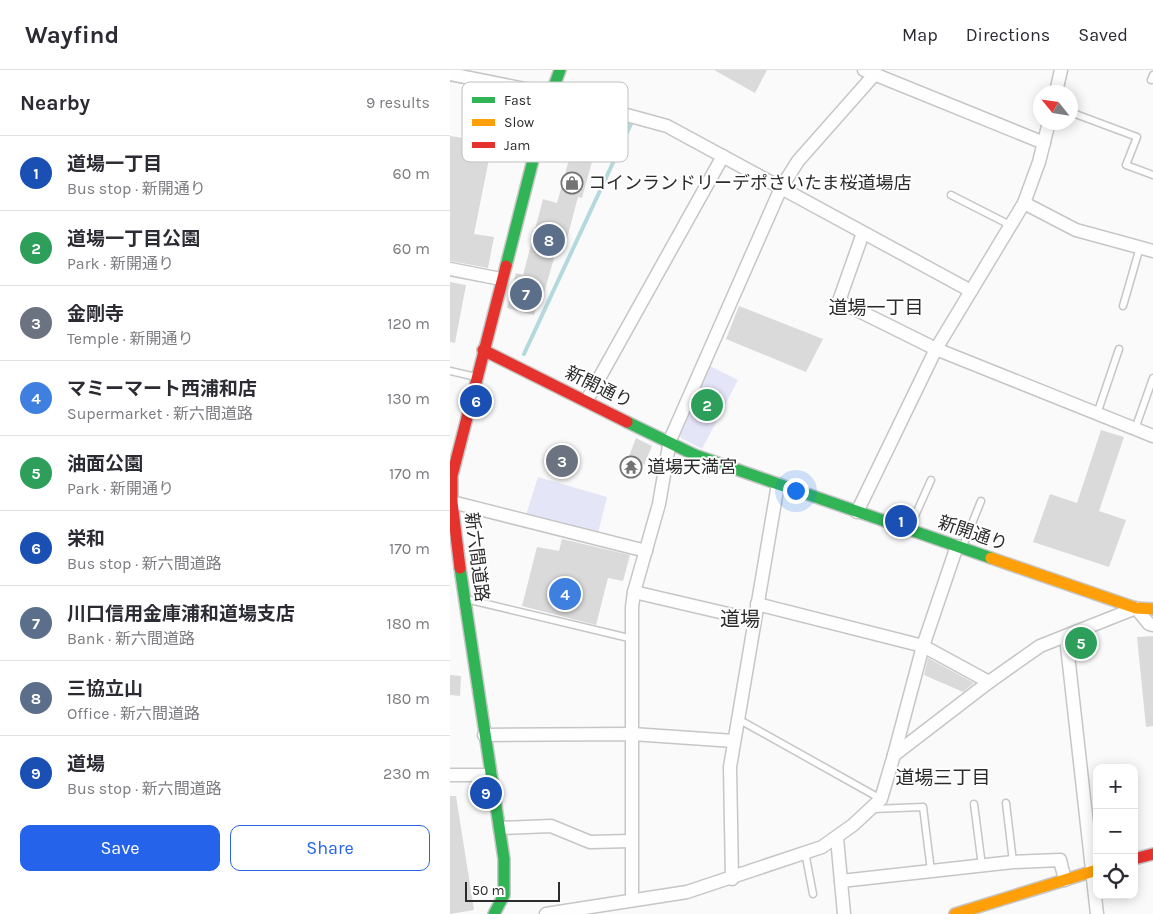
<!DOCTYPE html>
<meta charset="utf-8">
<style>
:root{--surface:#fff;--page:#f2f2f3;--text:#2b2b33;--muted:#7c7c81;--line:#e1e1e2;--accent:#2563eb}
body{margin:0;font-family:Karla,"Noto Sans JP",sans-serif;background:var(--page);color:var(--text)}
.controls{position:absolute;right:15px;bottom:15px;display:grid;overflow:hidden;border-radius:10px;box-shadow:0 2px 12px #0003}
.controls button{width:45px;height:45px;display:grid;place-items:center;padding:0;border:0;border-bottom:1px solid var(--line);background:var(--surface);color:var(--text);font:25px sans-serif}
.compass{position:absolute;left:583px;top:15px;width:45px;height:45px;border-radius:50%;background:var(--surface);box-shadow:0 2px 12px #0003;rotate:300deg}
.scale{position:absolute;left:15px;bottom:12px;width:95px;box-sizing:border-box;padding-left:5px;border:2px solid #2c2c2d;border-top:0;font-size:14px;line-height:18px;white-space:nowrap;color:#2c2c2d;-webkit-text-stroke:4px #fff;paint-order:stroke}
.you{position:absolute;left:345px;top:420px;width:18px;height:18px;margin:-12px;border:4px solid #fff;border-radius:50%;background:#1a73e8;box-shadow:0 0 0 8px #1a73e833}
.badge{display:grid;place-items:center;width:32px;height:32px;border-radius:50%;background:var(--accent);color:#fff;font-size:16px;font-weight:700}
.pin{position:absolute;translate:-50% -50%;border:2px solid #fff;box-shadow:0 1px 5px #0006}
.list{margin:0;padding:0;list-style:none}
h2{display:flex;justify-content:space-between;align-items:center;height:65px;margin:0;padding:0 20px;font-size:21px}
h2 small{font-size:16px;font-weight:400;color:var(--muted)}
.list li{display:grid;grid-template-columns:32px 1fr auto;gap:15px;align-items:center;box-sizing:border-box;height:75px;padding:0 20px;border-top:1px solid var(--line)}
.list b{display:block;font-size:19px;white-space:nowrap}
.list p{margin:0;font-size:16px;white-space:nowrap;color:var(--muted)}
.list em{font-size:16px;font-style:normal;color:var(--muted)}
.actions{display:flex;gap:10px;padding:15px 20px}
.actions a{flex:1;padding:11px 0;border:1px solid var(--accent);border-radius:10px;text-align:center;font-size:18px;color:var(--accent)}
.actions .main{background:var(--accent);color:#fff}
.icon{flex:none;width:28px;height:28px;fill:none;stroke:currentColor;stroke-width:2;stroke-linecap:round;stroke-linejoin:round}
.map{position:relative;flex:none;width:703px;height:844px;overflow:hidden}
header{display:flex;align-items:center;gap:30px;box-sizing:border-box;height:70px;padding:0 25px;background:var(--surface);border-bottom:1px solid var(--line)}
header strong{font-size:24px}
nav{display:flex;gap:28px;margin-inline-start:auto;font-size:18px}
main{display:flex}
aside{flex:1;background:var(--surface)}
.map>svg:first-child{display:block}
</style>
<header>
<strong>Wayfind</strong>
<nav><a>Map</a><a>Directions</a><a>Saved</a></nav>
</header>
<main>
<aside>
<h2>Nearby<small>9 results</small></h2>
<ul class="list">
<li><span class="badge" style="background:#1a4fb4">1</span><div><b>道場一丁目</b><p>Bus stop · 新開通り</p></div><em>60 m</em></li>
<li><span class="badge" style="background:#2e9e5b">2</span><div><b>道場一丁目公園</b><p>Park · 新開通り</p></div><em>60 m</em></li>
<li><span class="badge" style="background:#6b7280">3</span><div><b>金剛寺</b><p>Temple · 新開通り</p></div><em>120 m</em></li>
<li><span class="badge" style="background:#3f7fe0">4</span><div><b>マミーマート西浦和店</b><p>Supermarket · 新六間道路</p></div><em>130 m</em></li>
<li><span class="badge" style="background:#2e9e5b">5</span><div><b>油面公園</b><p>Park · 新開通り</p></div><em>170 m</em></li>
<li><span class="badge" style="background:#1a4fb4">6</span><div><b>栄和</b><p>Bus stop · 新六間道路</p></div><em>170 m</em></li>
<li><span class="badge" style="background:#5c6f8a">7</span><div><b>川口信用金庫浦和道場支店</b><p>Bank · 新六間道路</p></div><em>180 m</em></li>
<li><span class="badge" style="background:#5c6f8a">8</span><div><b>三協立山</b><p>Office · 新六間道路</p></div><em>180 m</em></li>
<li><span class="badge" style="background:#1a4fb4">9</span><div><b>道場</b><p>Bus stop · 新六間道路</p></div><em>230 m</em></li>
</ul>
<div class="actions"><a class="main">Save</a><a>Share</a></div>
</aside>
<div class="map">
<svg width="703" height="844" viewBox="0 0 703 844">
<rect width="100%" height="100%" fill="#fafafb"/>
<g fill="#e5e5f8">
<path d="M258,295L288,310L252,379L231,368L228,359Z"/>
<path d="M88,407L157,427L148,463L76,445Z"/>
<path d="M638,561L640,581L622,584C622,572 629,568 638,561Z"/>
</g>
<g fill="none" stroke-linecap="round" stroke-linejoin="round">
<path stroke="#b4d9dc" stroke-width="4" d="M74,284L181,54L103,34"/>
</g>
<g fill="#dbdadb">
<path d="M264,0H317L305,23Z"/>
<path d="M32,19L86,30L73,82L42,74L24,164L44,167L38,198L0,191V66L26,70Z"/>
<path d="M126,64L148,70L132,128L128,127L115,176L108,174L94,223L91,222L84,245L57,238L66,203L73,205L93,129L107,133Z"/>
<path d="M0,212L16,215L5,273L0,272Z"/>
<path d="M289,236L373,269L356,302L276,269Z"/>
<path d="M651,360L674,367L649,441L676,450L659,497L583,472L600,424L627,433Z"/>
<path d="M186,368L202,376L194,395L189,393L184,405L174,399Z"/>
<path d="M112,469L180,485L173,511L158,508L146,555L72,536L87,477L109,481Z"/>
<path d="M703,566V656L696,657L687,567Z"/>
<path d="M478,588L524,613L513,622L474,605Z"/>
<path d="M0,605L11,606L10,626L0,625Z"/>
<path d="M0,726H6L24,840L0,844Z"/>
</g>
<g fill="none" stroke-linecap="round" stroke-linejoin="round">
<g stroke="#c6c6c7" stroke-width="9">
<g id="lane">
<path d="M701,10L703,5"/>
<path d="M620,42L687,67L676,95L703,105"/>
<path d="M501,125L560,155"/>
<path d="M673,236L690,177"/>
<path d="M0,301L26,307"/>
<path d="M647,344L669,279"/>
<path d="M685,359L703,308"/>
<path d="M460,457L481,410"/>
<path d="M513,476L531,431"/>
<path d="M16,529L183,569"/>
<path d="M288,649L431,729"/>
<path d="M556,733L563,792"/>
<path d="M524,734L532,796"/>
<path d="M423,739L473,737L481,801"/>
<path d="M355,782L363,824"/>
</g>
</g>
<g stroke="#c6c6c7" stroke-width="15">
<g id="street">
<path d="M414,0L594,73"/>
<path d="M0,4L100,24L217,56L521,221"/>
<path d="M606,22L611,0"/>
<path d="M574,133L626,160L703,181"/>
<path d="M413,163L389,231L486,279L703,366"/>
<path d="M0,199L51,209"/>
<path d="M137,330L273,86"/>
<path d="M2,432L196,481"/>
<path d="M407,442L486,279L574,133L589,92L599,52"/>
<path d="M184,522L304,550"/>
<path d="M307,534L473,576L539,612"/>
<path d="M616,567L647,844"/>
<path d="M34,665L182,664L284,671"/>
<path d="M444,685L473,576L507,476"/>
<path d="M0,705H41"/>
<path d="M50,758L101,756L140,772L180,771"/>
<path d="M387,768L394,844"/>
<path d="M282,809L280,697L328,414"/>
<path d="M391,811L563,792L610,790L615,810"/>
<path d="M182,830V537L184,522L209,434L220,370L331,118L348,91L424,5"/>
<path d="M96,844L237,822L372,777L403,755L431,729L444,685L539,612L590,576L686,538L699,554L703,555"/>
</g>
</g>
<g stroke="#c6c6c7" stroke-width="14">
<g id="fast">
<path d="M56,196L97,35L110,0"/>
<path d="M177,352L245,385L541,488"/>
<path d="M10,498L54,789V825L44,844"/>
</g>
</g>
<g stroke="#c6c6c7" stroke-width="14">
<g id="slow">
<path d="M541,488L686,538L703,539"/>
<path d="M505,844L647,800"/>
</g>
</g>
<g stroke="#c6c6c7" stroke-width="14">
<g id="jam">
<path d="M33,280L177,352"/>
<path d="M10,498L2,432V406L56,196"/>
<path d="M684,789L703,784"/>
</g>
</g>
<use href="#lane" stroke="#fefefe" stroke-width="6"/>
<use href="#street" stroke="#fefefe" stroke-width="12"/>
<use href="#fast" stroke="#30b455" stroke-width="11"/>
<use href="#slow" stroke="#ff9f0a" stroke-width="11"/>
<use href="#jam" stroke="#e5322d" stroke-width="11"/>
</g>
<defs>
<g id="shop-ring" transform="scale(1.125)"><circle r="9.5" fill="#fff" stroke="#747475" stroke-width="1.5"/><path d="M-5-2.5h2.3a2.7 3.5 0 0 1 5.4 0H5L5.5 6h-11ZM-1.5-2.5h3a1.5 2.3 0 0 0-3 0Z" fill="#747475"/></g>
<g id="temple-ring" transform="scale(1.125)"><circle r="9.5" fill="#fff" stroke="#747475" stroke-width="1.5"/><path d="M0-6L5-2H3V0L6.5 2.5H4V6H1.5V3h-3V6H-4V2.5H-6.5L-3 0V-2H-5Z" fill="#747475"/></g>
</defs>
<g fill-rule="evenodd">
<use href="#shop-ring" x="122" y="113"/>
<use href="#temple-ring" x="181" y="397"/>
</g>
<g text-anchor="middle" stroke-width="4" stroke-linejoin="round" paint-order="stroke">
<g font-size="18" fill="#2c2c2d" stroke="#fff" text-anchor="start">
<text x="138" y="119">コインランドリーデポさいたま桜道場店</text>
<text x="197" y="403">道場天満宮</text>
</g>
<g font-size="18" fill="#2c2c2d" stroke="#fff">
<text transform="translate(149 317) rotate(26)" y="6">新開通り</text>
<text transform="translate(523 463) rotate(19)" y="6">新開通り</text>
<text transform="translate(27 487) rotate(83)" y="6">新六間道路</text>
</g>
<g font-size="19" fill="#2c2c2d" stroke="#fff">
<text x="426" y="244">道場一丁目</text>
<text x="493" y="714">道場三丁目</text>
</g>
<g font-size="20" fill="#2c2c2d" stroke="#fff">
<text x="290" y="556">道場</text>
</g>
</g>
<rect x="12" y="12" width="166" height="80" rx="8" fill="#fff" stroke="#c0c0c0" stroke-width="1"/>
<rect x="22" y="27" width="23" height="6" fill="#30b455"/>
<rect x="22" y="49" width="23" height="7" fill="#ff9f0a"/>
<rect x="22" y="72" width="23" height="6" fill="#e5322d"/>
<g font-size="14" fill="#2c2c2d">
<text x="54" y="35">Fast</text>
<text x="54" y="57">Slow</text>
<text x="54" y="80">Jam</text>
</g>
</svg>
<div class="controls">
<button>+</button>
<button>−</button>
<button><svg class="icon" aria-label="locate" viewBox="0 0 24 24"><circle cx="12" cy="12" r="6"/><path d="M12 2v4M12 18v4M2 12h4M18 12h4"/></svg></button>
</div>
<svg class="compass" viewBox="-18 -18 36 36"><path d="M0-13l5 13h-10z" fill="#e53935"/><path d="M0 13l5-13h-10z" fill="#7c7c81"/></svg>
<div class="scale">50 m</div>
<div class="you"></div>
<div class="pin badge" style="left:451px;top:451px;background:#1a4fb4">1</div>
<div class="pin badge" style="left:257px;top:335px;background:#2e9e5b">2</div>
<div class="pin badge" style="left:112px;top:391px;background:#6b7280">3</div>
<div class="pin badge" style="left:115px;top:524px;background:#3f7fe0">4</div>
<div class="pin badge" style="left:631px;top:573px;background:#2e9e5b">5</div>
<div class="pin badge" style="left:26px;top:331px;background:#1a4fb4">6</div>
<div class="pin badge" style="left:76px;top:224px;background:#5c6f8a">7</div>
<div class="pin badge" style="left:99px;top:170px;background:#5c6f8a">8</div>
<div class="pin badge" style="left:36px;top:723px;background:#1a4fb4">9</div>
</div>
</main>
